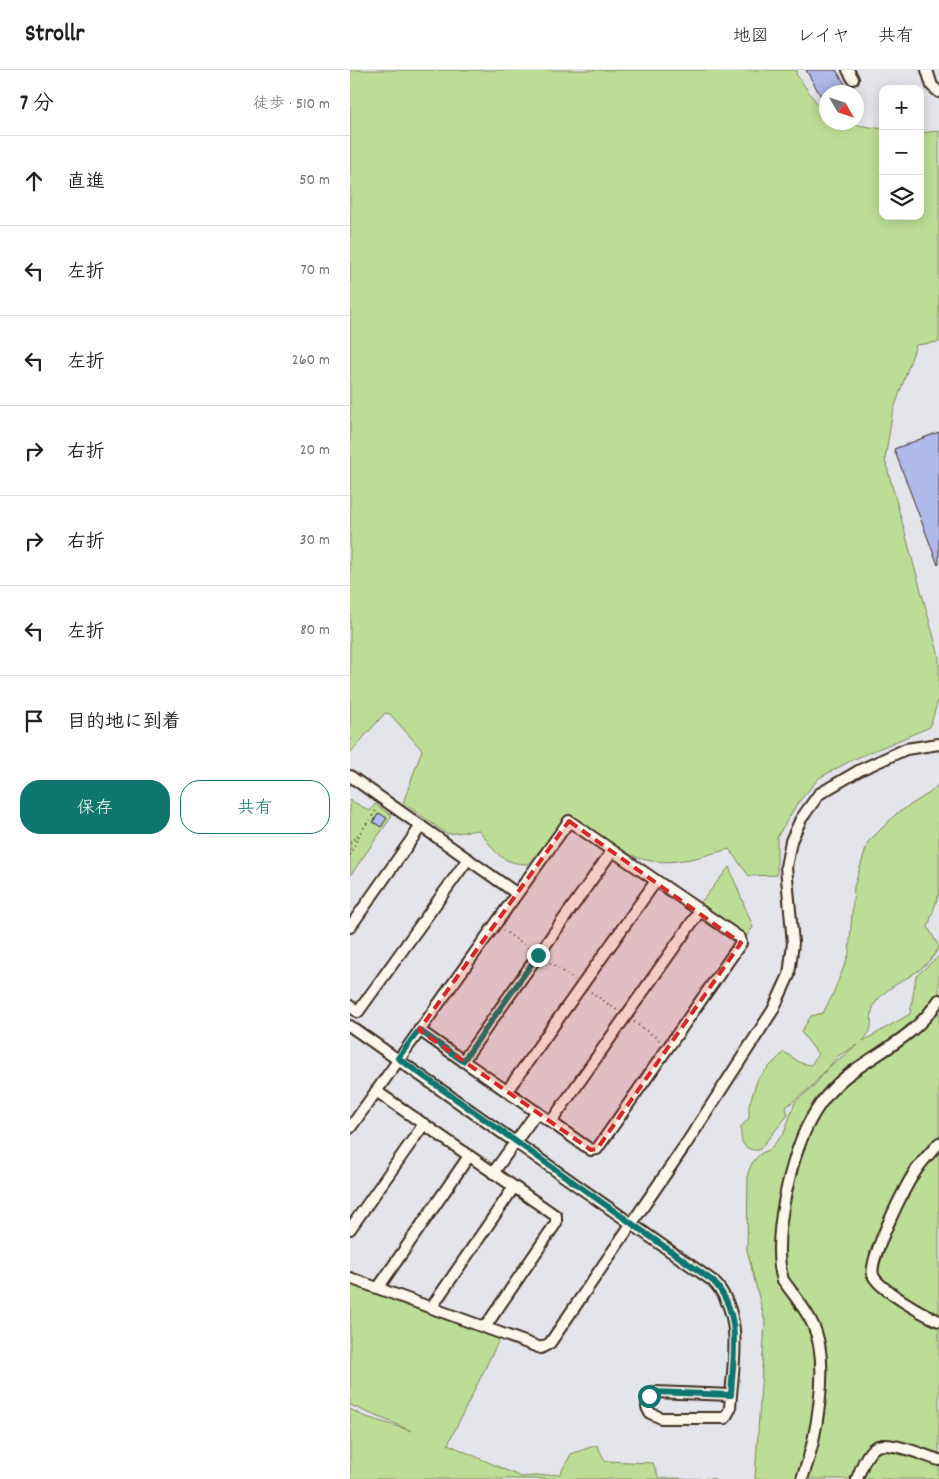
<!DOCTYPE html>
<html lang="ja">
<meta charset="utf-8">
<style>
:root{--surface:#fff;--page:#f6f6f6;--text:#202124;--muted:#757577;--line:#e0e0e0;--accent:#0f766e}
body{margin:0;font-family:Dekko,"Klee One",sans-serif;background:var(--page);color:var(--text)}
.controls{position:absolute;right:15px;top:15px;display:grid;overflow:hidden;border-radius:10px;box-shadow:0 2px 12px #0003}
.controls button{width:45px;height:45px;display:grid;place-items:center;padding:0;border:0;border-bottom:1px solid var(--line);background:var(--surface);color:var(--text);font:25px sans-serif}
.compass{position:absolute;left:469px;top:15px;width:45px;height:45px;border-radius:50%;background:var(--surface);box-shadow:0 2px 12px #0003;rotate:129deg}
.stop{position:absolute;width:15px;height:15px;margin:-11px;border:4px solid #0f766e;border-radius:50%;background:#fff}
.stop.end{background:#0f766e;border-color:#fff;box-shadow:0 1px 5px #0008}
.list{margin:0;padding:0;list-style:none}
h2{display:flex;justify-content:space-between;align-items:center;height:65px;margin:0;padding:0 20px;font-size:21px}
h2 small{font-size:16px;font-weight:400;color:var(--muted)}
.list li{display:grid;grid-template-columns:32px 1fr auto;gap:15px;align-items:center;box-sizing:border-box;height:90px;padding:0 20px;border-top:1px solid var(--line)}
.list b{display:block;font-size:19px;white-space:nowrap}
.list em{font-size:16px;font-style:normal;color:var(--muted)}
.actions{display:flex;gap:10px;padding:15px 20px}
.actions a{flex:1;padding:11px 0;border:1px solid var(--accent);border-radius:20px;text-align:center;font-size:18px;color:var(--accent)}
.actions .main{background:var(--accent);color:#fff}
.icon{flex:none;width:28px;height:28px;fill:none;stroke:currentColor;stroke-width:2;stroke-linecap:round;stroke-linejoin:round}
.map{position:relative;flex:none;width:589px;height:1409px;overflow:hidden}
header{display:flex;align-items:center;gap:30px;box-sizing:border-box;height:70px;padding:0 25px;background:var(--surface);border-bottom:1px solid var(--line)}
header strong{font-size:24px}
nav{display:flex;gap:28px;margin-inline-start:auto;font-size:18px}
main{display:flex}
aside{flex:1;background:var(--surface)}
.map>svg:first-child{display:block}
</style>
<header>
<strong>Strollr</strong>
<nav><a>地図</a><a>レイヤ</a><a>共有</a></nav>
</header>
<main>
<aside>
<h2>7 分<small>徒歩 · 510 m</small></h2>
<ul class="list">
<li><svg class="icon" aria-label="ahead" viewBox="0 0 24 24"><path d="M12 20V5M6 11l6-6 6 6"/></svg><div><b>直進</b></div><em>50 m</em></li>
<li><svg class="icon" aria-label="left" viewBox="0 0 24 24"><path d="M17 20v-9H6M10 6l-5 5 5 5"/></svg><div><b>左折</b></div><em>70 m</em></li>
<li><svg class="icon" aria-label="left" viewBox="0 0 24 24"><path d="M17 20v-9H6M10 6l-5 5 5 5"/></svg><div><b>左折</b></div><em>260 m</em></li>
<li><svg class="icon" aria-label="right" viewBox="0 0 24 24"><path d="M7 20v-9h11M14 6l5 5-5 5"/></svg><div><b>右折</b></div><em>20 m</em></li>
<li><svg class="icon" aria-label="right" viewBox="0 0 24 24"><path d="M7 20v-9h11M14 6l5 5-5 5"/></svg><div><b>右折</b></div><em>30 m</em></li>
<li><svg class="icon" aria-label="left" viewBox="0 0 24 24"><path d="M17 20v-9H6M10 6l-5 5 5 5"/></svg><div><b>左折</b></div><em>80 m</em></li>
<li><svg class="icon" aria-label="arrive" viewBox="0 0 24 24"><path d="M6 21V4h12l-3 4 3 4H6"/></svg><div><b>目的地に到着</b></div></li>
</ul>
<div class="actions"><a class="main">保存</a><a>共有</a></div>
</aside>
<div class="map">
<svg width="589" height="1409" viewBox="0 0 589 1409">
<rect width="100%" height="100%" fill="#e4e4eb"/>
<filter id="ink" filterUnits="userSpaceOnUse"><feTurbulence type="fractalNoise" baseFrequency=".02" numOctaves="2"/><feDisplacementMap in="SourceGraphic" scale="10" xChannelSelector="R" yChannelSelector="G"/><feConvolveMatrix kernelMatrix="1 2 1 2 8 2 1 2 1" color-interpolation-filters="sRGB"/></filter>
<g filter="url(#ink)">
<g fill="#bcdd95" stroke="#7c845a">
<path d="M0,0H447L446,4L476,46L477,52L495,53L533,59V146H570V63L589,61V272L566,275L542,345L535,390L589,586V627L580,657L502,690L469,708L447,734L427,767V805L399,806L379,779C353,786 323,796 296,790C272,785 241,759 220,745L178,794C150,794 145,781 129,760L97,764L53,733L72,680L40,644L35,643L0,683Z"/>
<path d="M589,713V823L578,857L589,877C573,908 544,908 526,932C519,941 523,952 520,961C518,965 515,968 513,971L560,944L566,906L589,886V1409H405L415,1252L397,1180L398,1103L402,1093L410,1084L420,1079L434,1063L445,1032L463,1017L480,996L507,975L488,986L461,1017L436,1037L438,1045L409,1080C393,1081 390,1072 391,1057L399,1048V1035L408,1008L434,982L451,993L461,995L468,984L451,962L461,946L473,943L482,926L499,884L504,817L518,772L546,744L581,722Z"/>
<path d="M0,730L20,741L25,734L42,746L0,806Z"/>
<path d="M379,797L403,857L394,870L348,836Z"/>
<path d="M0,1211L151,1266L98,1374L171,1407L210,1404L221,1384L247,1375L255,1391L303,1393L309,1408L365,1409H0V1339L13,1346L62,1361L0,1335Z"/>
</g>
<g fill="#afb9ea" stroke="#3b2a1e">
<path d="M456,0H486L500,22H476V35Z"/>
<path d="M589,362V494L588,495L544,379Z"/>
<path d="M29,743L37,748L31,757L23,752Z"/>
</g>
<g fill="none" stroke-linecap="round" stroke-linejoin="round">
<g stroke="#3b2a1e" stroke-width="14">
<g id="minor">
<path d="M498,0L503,9"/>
<path d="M577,0L582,16L589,22"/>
<path d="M0,706L166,823"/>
<path d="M0,857L71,756"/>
<path d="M0,936L8,942L118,789"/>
<path d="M0,956L363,1211C396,1245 382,1296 380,1339L375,1348H311L300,1343L297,1337L299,1326L304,1322L381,1325"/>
<path d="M113,991L262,781"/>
<path d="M26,1021L206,1146V1153L135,1257"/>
<path d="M157,1021L306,811"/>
<path d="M201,1052L350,841"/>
<path d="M0,1058L219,751L390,868L391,873L247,1079L241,1080L69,960"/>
<path d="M169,1067L187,1042"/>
<path d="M589,1073C582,1081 573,1090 567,1099C556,1114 518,1190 523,1205C528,1219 575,1245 589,1251"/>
<path d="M143,1103L161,1078"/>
<path d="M0,1159L74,1054"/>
<path d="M0,1208L191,1278L200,1273L336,1074L423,940L439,905L443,873L436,797L441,771L451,749L469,724L510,700L556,679L589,674"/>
<path d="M28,1218L119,1086"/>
<path d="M81,1238L164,1117"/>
<path d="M452,1409C466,1371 481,1293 463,1255C456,1239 443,1224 433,1210C425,1185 430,1152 435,1127C445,1079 460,1032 502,1002C535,978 565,966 589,930"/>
<path d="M507,1409C511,1399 515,1385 524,1378C536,1368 575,1386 589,1390"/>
</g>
</g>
<g stroke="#3b2a1e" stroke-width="2" stroke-dasharray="1 4" stroke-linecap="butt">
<path d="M0,773L8,765"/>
<path d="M0,785L10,763L28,738"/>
<path d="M153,860L180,879"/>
<path d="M196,890L225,910"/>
<path d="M241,922L268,941"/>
<path d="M284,952L311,971"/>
</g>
<use href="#minor" stroke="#fbf7ec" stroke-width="10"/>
</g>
</g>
<g fill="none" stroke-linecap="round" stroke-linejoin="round" filter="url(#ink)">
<path stroke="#0f766e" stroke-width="6" d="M188,885L113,991L69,960L48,988L363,1211C393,1243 383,1285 381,1325L304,1322L299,1326"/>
</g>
<path fill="#d62828" fill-opacity="0.2" stroke="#d62828" stroke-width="4" stroke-dasharray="10 6" stroke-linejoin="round" d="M219,751L391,873L247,1079L241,1080L69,960Z"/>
</svg>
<div class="controls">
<button>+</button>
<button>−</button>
<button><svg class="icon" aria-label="layers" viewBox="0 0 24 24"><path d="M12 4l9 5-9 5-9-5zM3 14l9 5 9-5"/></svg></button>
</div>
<svg class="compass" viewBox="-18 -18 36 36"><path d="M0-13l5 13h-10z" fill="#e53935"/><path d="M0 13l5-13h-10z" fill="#757577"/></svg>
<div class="stop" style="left:299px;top:1326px"></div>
<div class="stop end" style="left:188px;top:885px"></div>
</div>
</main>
